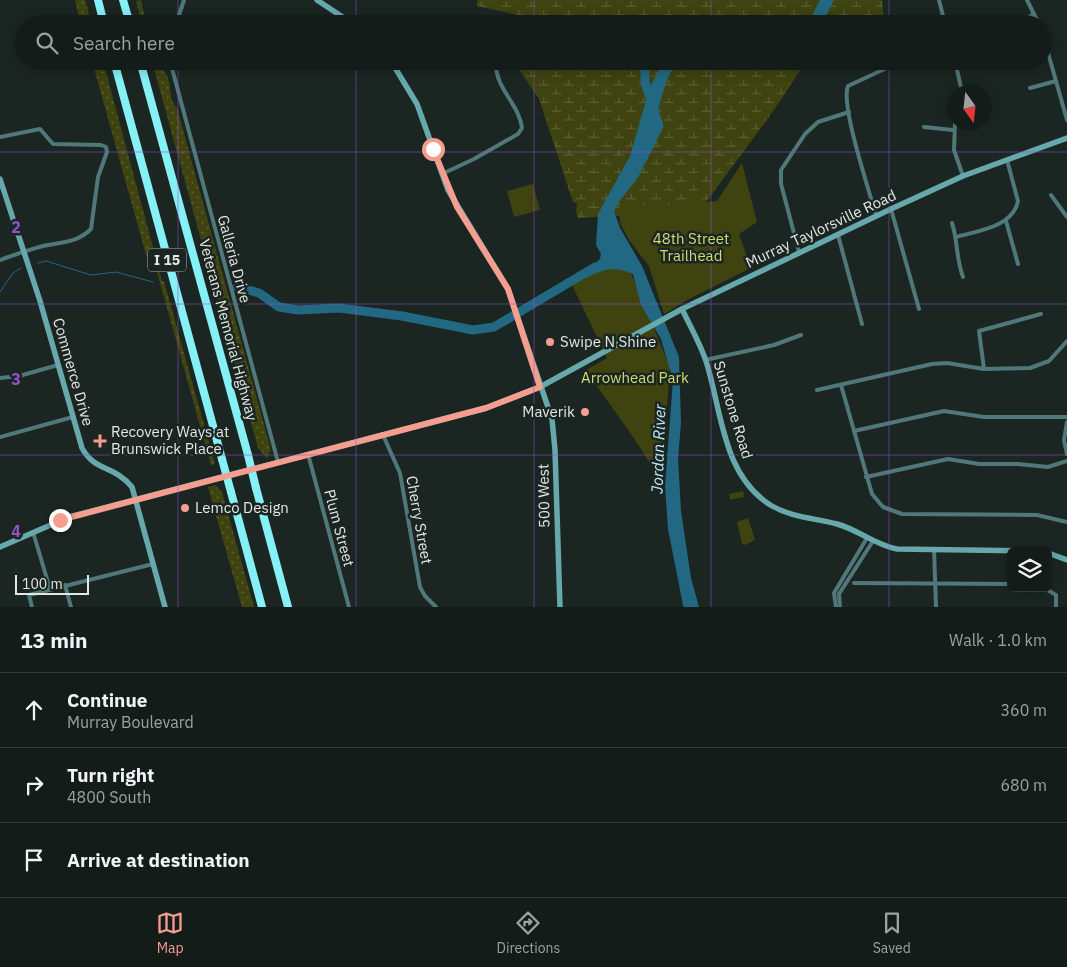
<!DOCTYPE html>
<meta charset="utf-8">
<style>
:root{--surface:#141c1a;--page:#212927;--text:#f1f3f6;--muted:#9da1a2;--line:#333a39;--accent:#f59d8e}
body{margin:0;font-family:"IBM Plex Sans",sans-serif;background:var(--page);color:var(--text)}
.controls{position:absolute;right:15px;bottom:15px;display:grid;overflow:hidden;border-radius:8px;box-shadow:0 2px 12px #0003}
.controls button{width:45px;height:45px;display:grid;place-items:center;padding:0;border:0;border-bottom:1px solid var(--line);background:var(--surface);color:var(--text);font:25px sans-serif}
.compass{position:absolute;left:947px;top:85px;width:45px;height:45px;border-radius:50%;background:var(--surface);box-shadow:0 2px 12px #0003;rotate:165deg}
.scale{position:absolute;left:15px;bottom:12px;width:74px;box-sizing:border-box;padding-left:5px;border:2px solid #e1e8e5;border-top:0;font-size:14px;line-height:18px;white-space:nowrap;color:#e1e8e5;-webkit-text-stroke:4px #1b2622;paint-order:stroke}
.stop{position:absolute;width:15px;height:15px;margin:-11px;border:4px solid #f59d8e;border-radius:50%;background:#fff}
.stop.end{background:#f59d8e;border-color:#fff;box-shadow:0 1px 5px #0008}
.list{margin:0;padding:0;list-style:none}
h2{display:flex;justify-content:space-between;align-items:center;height:65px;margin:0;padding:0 20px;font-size:21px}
h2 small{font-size:16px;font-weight:400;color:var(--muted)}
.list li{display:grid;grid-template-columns:32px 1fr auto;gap:15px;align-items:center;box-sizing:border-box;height:75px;padding:0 20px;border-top:1px solid var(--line)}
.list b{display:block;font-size:19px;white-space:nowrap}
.list p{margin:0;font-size:16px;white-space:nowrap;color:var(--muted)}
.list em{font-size:16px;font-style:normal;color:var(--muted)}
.icon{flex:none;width:28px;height:28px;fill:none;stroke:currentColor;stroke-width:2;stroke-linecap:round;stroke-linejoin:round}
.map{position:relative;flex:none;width:1067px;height:607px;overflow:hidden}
.search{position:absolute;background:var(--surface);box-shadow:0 2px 12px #0003;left:15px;right:15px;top:15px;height:55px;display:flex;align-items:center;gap:12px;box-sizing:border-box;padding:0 18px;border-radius:28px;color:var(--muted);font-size:19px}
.sheet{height:290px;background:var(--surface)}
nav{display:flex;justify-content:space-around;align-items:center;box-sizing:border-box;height:70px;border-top:1px solid var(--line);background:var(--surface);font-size:14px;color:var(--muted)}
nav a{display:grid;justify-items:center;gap:2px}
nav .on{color:var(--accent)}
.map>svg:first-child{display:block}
</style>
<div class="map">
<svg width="1067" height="607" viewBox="0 0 1067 607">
<defs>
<pattern id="grass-dots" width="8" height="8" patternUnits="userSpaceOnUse" patternTransform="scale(1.25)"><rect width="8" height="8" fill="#3e4310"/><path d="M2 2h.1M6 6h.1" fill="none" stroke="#5a5e33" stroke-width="1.8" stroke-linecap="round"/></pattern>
<pattern id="wetland-marsh" width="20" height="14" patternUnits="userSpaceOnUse" patternTransform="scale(1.25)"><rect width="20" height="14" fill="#3e4310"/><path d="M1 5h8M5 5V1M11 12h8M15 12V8" fill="none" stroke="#5a5e33"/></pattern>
</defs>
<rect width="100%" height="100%" fill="#1b2622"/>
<g fill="url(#grass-dots)">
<path d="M75,0H85L92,24H81Z"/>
<path d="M141,0L146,24H142L136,1Z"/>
<path d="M92,61H103L106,72L162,281H164L215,464L211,465L155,265L146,255Z"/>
<path d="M152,61H159C161,67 165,71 167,76C172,87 168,99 177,108L271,450L267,458L258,448Z"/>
<path d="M215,485L222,492L254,607H242L208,487Z"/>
</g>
<g fill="url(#wetland-marsh)">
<path d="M477,0H882L884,22L881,24H524L523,16L477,6Z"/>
<path d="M522,61H812L803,65C773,116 734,162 700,211L578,218L576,212L577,203L573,202L539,99L520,71Z"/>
</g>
<g fill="#3e4310">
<path d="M742,163L757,222L739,234L751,268L691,298L664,314L649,266L629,240L620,223L619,205H665L717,201Z"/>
<path d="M533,184L540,210L514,217L507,191Z"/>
<path d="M616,266L631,273L670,367L663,460L650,464C631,431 607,402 586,370L607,358L572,285L602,269Z"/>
<path d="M743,491L744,497L730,500L729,494Z"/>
<path d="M748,518L755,540L745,545L742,544L737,522Z"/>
</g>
<g fill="#236883">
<path d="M820,0H834L822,24H805L812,16Z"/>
<path d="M664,61H680C660,74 654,145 642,170C635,185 621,195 614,211L620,228L642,266L679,357L681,423L678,459L681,511L691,578L699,607H684L683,605L668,529L665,486L673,380L661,339L641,305L633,274C606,262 598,275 572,283L600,259L601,254L596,245L598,214L630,156L650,87Z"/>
</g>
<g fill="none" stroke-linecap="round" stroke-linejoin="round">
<g stroke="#236883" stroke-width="1">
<path d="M38,263L46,261L91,275L116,272L153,282"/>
<path d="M0,292L13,273L21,268"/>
</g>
<g stroke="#236883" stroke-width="9">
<path d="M642,160L659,126L645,82V61"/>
<path d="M237,287L259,293L279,307L298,310L339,308L402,316L473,330L494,327L595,267"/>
</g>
<g stroke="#50787a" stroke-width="4">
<path d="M939,0L945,24"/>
<path d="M1027,0L1039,24"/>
<path d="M176,24L184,0"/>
<path d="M1017,24L1034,14"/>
<path d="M1043,35L1067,120"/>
<path d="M170,61L278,462"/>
<path d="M955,61L962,92"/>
<path d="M1030,88L1056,81"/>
<path d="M955,122L954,150L963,176"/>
<path d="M924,127L953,130"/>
<path d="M0,137L40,129L53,144L101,145L106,147L107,152L98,177L91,229C77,243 61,242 43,246C28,250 14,255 0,260"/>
<path d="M442,174L474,159L518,134L522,128C519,103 494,88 496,61"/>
<path d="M1051,195L1067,217"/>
<path d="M891,209L919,309"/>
<path d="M876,216C870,192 840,105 848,86L893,65L946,61"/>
<path d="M1006,221L1018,264"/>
<path d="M952,223C958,241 956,259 963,277"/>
<path d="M838,235L862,324"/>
<path d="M956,237C978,231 1013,227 1018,201L1007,160"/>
<path d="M799,252L781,184V170L805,134L818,122L849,112"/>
<path d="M705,360L774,345L801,335"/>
<path d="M984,369L979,331L1041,314"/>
<path d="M0,378L19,376L58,365"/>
<path d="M841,385L872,494L883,507L902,514L1037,515L1067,522"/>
<path d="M817,390L932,364L947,363L984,369L1030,368L1049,361L1067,341"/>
<path d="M1067,422L1064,440L1067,454"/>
<path d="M854,431L944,411L984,417H1067"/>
<path d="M383,435L400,473L420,587L425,596L436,607"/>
<path d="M0,437L73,417"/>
<path d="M308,454L349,607"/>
<path d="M866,477L948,459L979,464H1018L1048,467L1067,461"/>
<path d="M33,532L50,589"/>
<path d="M934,549L936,607"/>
<path d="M854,583L1011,584"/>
<path d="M65,585L71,607"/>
<path d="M1044,588L1056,595V607"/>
<path d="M32,607L29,595L153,564"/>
<path d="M836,607L834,593L867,538"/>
<path d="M840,607L839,594L873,541"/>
</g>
<g stroke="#66a8ac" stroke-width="5.5">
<path d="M317,0L353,24"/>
<path d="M391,61L417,104L448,190L508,289L552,419L555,450L560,607"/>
<path d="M0,179L40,301L82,448C95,472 114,465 132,487L165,607"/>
<path d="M682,309C690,326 700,343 706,361C722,411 722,476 772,506C793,518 815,518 837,524C859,530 875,545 897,549L1036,551"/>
<path d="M0,547L69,517L486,408L540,387L682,309L891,209L963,176L1067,138"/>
<path d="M1048,553L1067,560"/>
</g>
<g stroke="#85f0f6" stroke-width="8">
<path d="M98,0L104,24"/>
<path d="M123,0L130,24"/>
<path d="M114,61L222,459"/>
<path d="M140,61L248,455"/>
<path d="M256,488L288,607"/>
<path d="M231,492L262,607"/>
</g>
<g stroke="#85f0f6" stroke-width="8">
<path d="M248,455L256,488"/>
<path d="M222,459L231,492"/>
</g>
</g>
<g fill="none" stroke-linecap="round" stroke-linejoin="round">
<path stroke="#f59d8e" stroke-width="6" d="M60,520L486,408L540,387L508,289L457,207L433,149"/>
</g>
<path fill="none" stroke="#8f52c7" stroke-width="1" stroke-opacity="0.55" d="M178,0V24M356,0V24M534,0V24M711,0V24M889,0V24M178,61V607M356,61V607M534,61V607M711,61V607M889,61V607M0,152H1067M0,304H1067M0,455H1067"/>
<g fill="#f59d8e" stroke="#1b2622" stroke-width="2">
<circle cx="550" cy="342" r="5"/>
<circle cx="585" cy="412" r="5"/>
<path d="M97.5 433.5h5v5h5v5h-5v5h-5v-5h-5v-5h5z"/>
<circle cx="185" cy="508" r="5"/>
</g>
<g text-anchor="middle" stroke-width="5" stroke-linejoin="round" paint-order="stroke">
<rect fill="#1b2622" stroke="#a6aeaa" stroke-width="1" x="148" y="248.5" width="38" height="23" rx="4"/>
<g font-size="14" font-weight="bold" fill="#e1e8e5">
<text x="167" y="265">I 15</text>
</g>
<g font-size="15" fill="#e1e8e5" stroke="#1b2622">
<text transform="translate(821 229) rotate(-25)" y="5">Murray Taylorsville Road</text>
<text transform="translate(234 259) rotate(75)" y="5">Galleria Drive</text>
<text transform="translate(228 330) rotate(75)" y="5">Veterans Memorial Highway</text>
<text transform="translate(73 372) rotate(74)" y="5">Commerce Drive</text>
<text transform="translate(733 410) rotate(73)" y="5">Sunstone Road</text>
<text transform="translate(544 496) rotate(-91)" y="5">500 West</text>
<text transform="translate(419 520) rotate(80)" y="5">Cherry Street</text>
<text transform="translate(339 528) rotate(75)" y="5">Plum Street</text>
</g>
<g font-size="15" fill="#cfdc74" stroke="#1b2622">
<text x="691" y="244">48th Street<tspan x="691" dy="17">Trailhead</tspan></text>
<text x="635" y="383">Arrowhead Park</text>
</g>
<g font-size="15" fill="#e1e8e5" stroke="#1b2622" text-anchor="start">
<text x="560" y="347">Swipe N Shine</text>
<text x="575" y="417" text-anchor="end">Maverik</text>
<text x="111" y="437">Recovery Ways at<tspan x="111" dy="17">Brunswick Place</tspan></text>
<text x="195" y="513">Lemco Design</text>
</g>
<g font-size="16" font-style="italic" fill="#bde8fc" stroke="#1b2622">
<text transform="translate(658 449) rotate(-88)" y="6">Jordan River</text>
</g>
</g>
<g font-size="16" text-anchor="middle" font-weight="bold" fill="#8f52c7" stroke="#1b2622" stroke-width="5" stroke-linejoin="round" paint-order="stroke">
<text x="16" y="233">2</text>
<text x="16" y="385">3</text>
<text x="16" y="537">4</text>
</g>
</svg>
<div class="controls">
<button><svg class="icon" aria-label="layers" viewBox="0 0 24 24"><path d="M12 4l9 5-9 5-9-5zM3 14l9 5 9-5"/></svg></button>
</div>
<svg class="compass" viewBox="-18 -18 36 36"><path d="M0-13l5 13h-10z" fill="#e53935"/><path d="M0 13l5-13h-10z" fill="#9da1a2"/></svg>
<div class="scale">100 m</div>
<div class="stop" style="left:433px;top:149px"></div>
<div class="stop end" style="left:60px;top:520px"></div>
<div class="search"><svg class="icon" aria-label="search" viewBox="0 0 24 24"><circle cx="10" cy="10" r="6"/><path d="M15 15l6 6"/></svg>Search here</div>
</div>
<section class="sheet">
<h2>13 min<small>Walk · 1.0 km</small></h2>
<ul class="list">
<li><svg class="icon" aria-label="ahead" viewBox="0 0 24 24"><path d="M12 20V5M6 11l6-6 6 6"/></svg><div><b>Continue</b><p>Murray Boulevard</p></div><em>360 m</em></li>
<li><svg class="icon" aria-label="right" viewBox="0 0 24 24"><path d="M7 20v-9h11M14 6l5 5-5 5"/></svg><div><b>Turn right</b><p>4800 South</p></div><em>680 m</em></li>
<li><svg class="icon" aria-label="arrive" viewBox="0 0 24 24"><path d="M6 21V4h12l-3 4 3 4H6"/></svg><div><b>Arrive at destination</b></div></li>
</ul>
</section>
<nav>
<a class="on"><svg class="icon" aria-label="map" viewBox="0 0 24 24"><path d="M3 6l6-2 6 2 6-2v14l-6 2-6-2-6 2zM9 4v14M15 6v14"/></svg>Map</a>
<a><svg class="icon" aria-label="directions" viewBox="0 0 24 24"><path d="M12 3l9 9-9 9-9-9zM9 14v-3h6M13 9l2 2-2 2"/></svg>Directions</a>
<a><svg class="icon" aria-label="saved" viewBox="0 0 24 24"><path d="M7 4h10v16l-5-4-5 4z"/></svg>Saved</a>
</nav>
